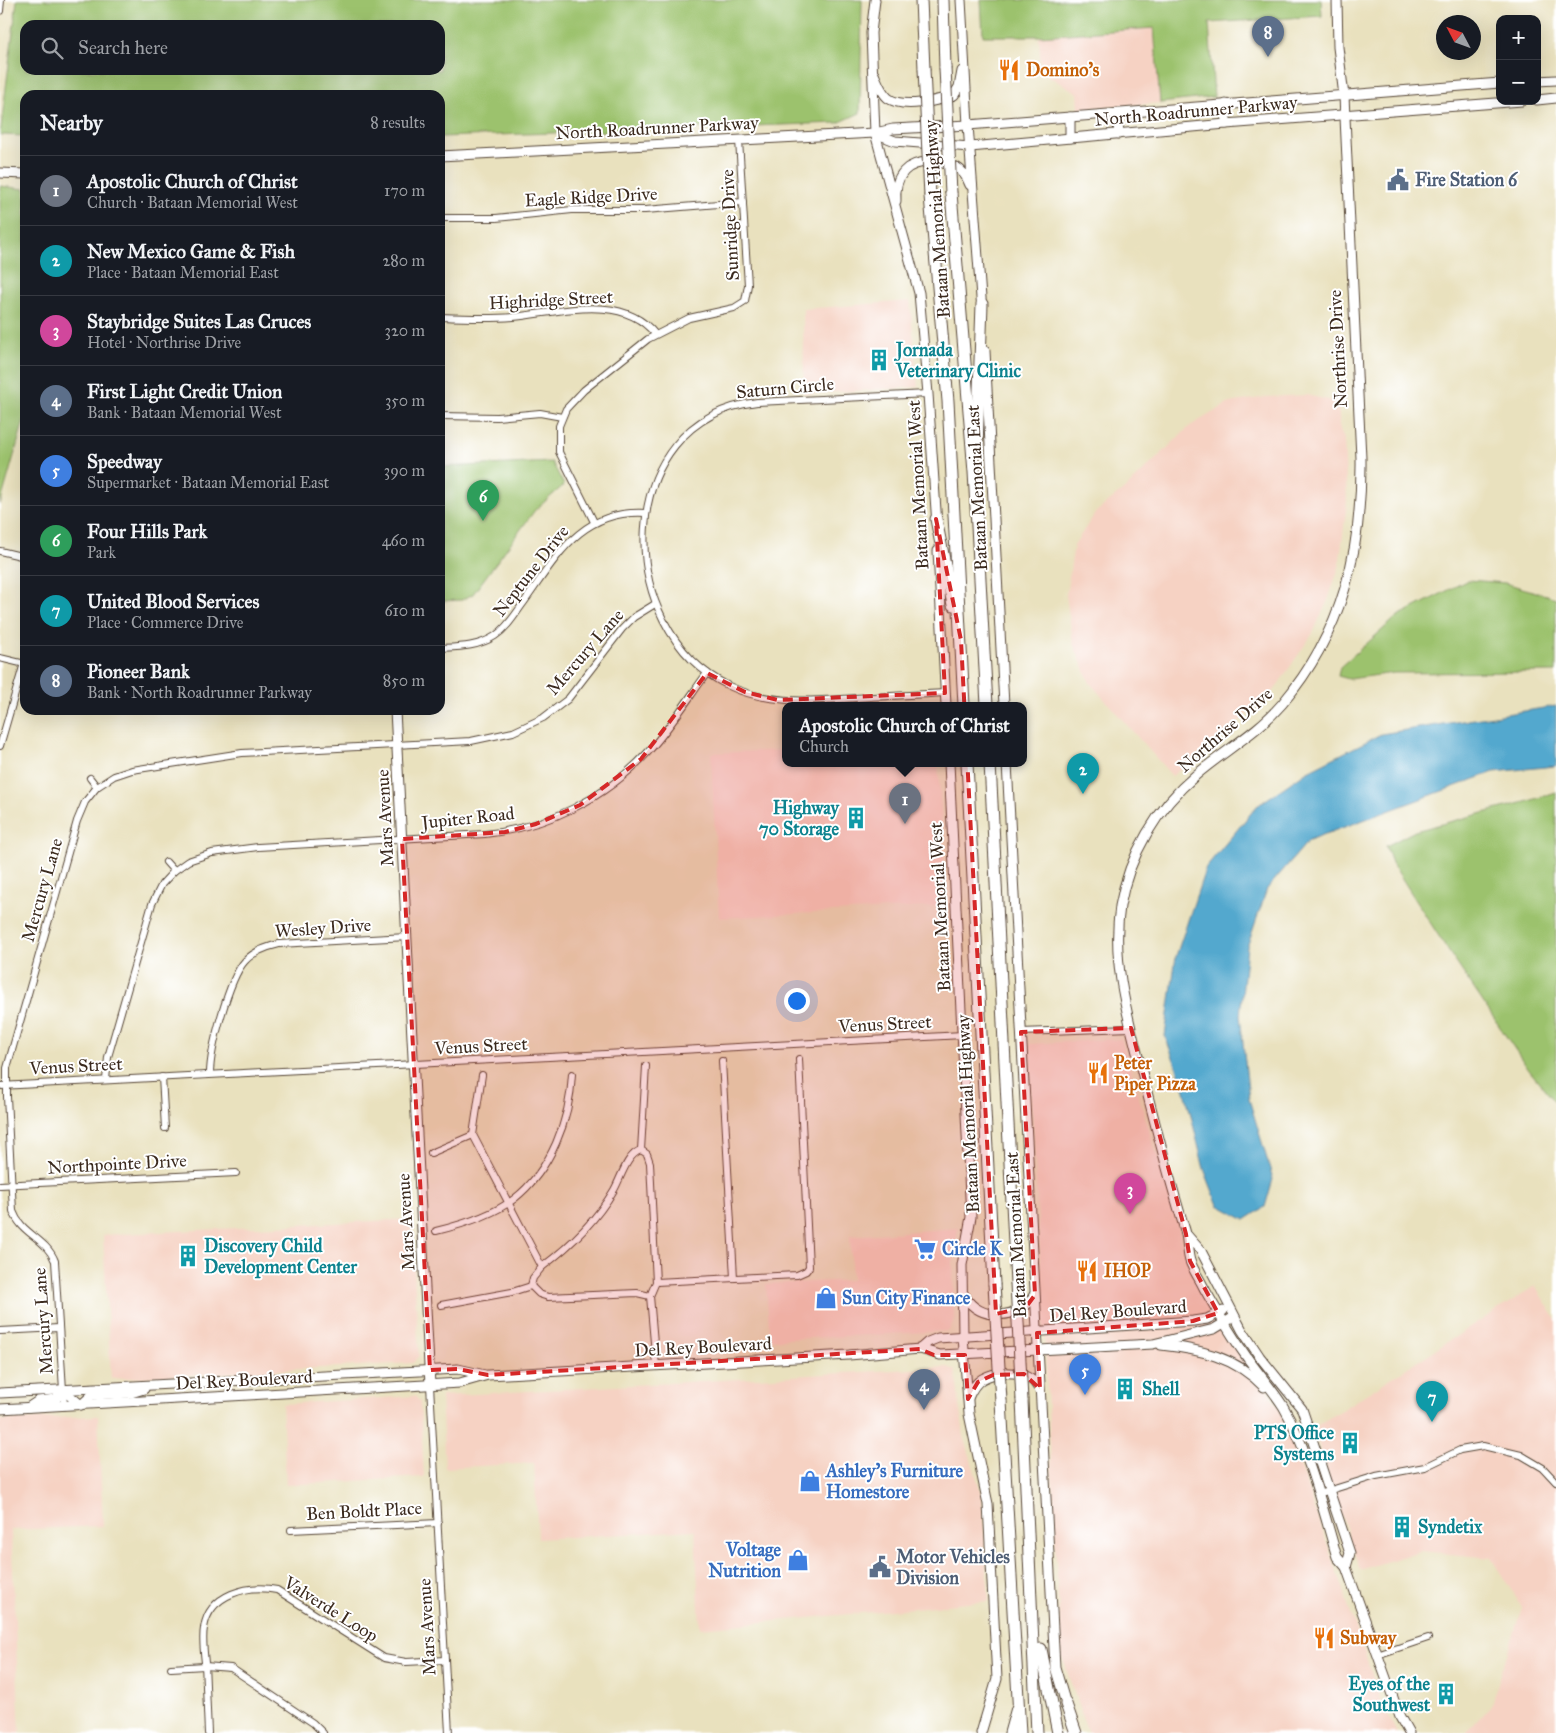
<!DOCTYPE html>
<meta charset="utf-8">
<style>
:root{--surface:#171b24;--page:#242831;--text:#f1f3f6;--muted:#9ea1a6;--line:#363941;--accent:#7c3aed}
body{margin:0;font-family:"IM FELL Great Primer",serif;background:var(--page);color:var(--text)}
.controls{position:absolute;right:15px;top:15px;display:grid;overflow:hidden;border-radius:10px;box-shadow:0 5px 20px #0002}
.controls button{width:45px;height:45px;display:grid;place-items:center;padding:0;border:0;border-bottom:1px solid var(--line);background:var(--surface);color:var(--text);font:25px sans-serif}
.compass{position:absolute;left:1436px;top:15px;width:45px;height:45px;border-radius:50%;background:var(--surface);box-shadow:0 5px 20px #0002;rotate:311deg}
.you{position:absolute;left:796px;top:1000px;width:18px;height:18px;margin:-12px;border:4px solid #fff;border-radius:50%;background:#1a73e8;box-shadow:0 0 0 8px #1a73e833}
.badge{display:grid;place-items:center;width:32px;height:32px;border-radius:50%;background:var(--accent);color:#fff;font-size:16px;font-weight:700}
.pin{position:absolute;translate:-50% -41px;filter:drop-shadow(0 1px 2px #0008)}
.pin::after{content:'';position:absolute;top:26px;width:18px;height:15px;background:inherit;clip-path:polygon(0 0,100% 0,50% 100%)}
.popup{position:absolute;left:782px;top:702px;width:245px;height:65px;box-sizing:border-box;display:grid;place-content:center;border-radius:10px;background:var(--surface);filter:drop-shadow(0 1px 4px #0005);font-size:16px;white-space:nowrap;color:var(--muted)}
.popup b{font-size:19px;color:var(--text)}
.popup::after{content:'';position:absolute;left:50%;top:100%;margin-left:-10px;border:10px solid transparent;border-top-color:var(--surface)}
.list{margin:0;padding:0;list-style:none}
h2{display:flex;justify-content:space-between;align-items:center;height:65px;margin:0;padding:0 20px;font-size:21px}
h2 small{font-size:16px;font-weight:400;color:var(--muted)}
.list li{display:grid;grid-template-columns:32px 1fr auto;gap:15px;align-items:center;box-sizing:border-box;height:70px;padding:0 20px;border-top:1px solid var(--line)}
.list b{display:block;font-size:19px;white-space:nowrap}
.list p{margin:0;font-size:16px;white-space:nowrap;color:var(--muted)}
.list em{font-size:16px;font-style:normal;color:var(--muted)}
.icon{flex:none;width:28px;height:28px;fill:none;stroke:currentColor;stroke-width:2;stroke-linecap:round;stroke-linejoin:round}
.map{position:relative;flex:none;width:1556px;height:1733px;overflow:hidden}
.search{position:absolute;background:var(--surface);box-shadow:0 5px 20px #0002;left:20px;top:20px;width:425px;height:55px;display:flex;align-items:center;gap:12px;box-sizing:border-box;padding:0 18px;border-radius:15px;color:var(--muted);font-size:19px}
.panel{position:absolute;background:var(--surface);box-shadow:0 5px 20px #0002;left:20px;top:90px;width:425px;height:625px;border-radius:15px}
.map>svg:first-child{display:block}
</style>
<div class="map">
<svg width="1556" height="1733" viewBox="0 0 1556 1733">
<rect width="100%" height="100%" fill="#fff"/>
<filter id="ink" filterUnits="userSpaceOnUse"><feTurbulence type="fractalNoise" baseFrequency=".02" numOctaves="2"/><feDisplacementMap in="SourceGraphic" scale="10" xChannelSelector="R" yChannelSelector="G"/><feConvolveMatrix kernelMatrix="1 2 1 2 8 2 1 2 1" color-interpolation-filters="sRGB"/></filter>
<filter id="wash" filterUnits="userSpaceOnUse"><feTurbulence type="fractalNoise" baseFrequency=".0096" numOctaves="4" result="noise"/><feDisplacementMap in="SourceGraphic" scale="20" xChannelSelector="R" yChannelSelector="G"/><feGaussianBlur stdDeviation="1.12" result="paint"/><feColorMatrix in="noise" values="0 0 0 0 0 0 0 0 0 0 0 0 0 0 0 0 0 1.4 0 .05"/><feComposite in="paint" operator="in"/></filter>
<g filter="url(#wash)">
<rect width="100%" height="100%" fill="#e9e1be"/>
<g fill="#f6d2c3">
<path d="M1154,28L1160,103L1079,109L1078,93L1041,72L1039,36Z"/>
<path d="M910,301L918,387L804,394L803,309Z"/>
<path d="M1306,395L1338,402L1340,430L1344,439L1347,502L1339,567L1328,600L1313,633L1271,695L1172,776L1090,683L1073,643L1066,595L1074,545L1096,512L1128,486L1190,426L1229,403L1266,397Z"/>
<path d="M786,750V763H938L947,906L719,918L711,753Z"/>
<path d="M1121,1039L1197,1287L1281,1411L1383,1706L1397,1733H1088L1061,1654L1029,1044Z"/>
<path d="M411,1219L419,1356L413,1363L111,1379L103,1235Z"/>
<path d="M958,1228L953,1263L954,1320L949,1331L770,1340L766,1284L852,1280L850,1236Z"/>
<path d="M1535,1286L1556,1319V1733H1466L1491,1705L1522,1607L1491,1558L1420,1551L1360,1570L1313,1428Z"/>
<path d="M948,1367L955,1370L964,1436L982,1496L989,1601L700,1628L695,1530L538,1539L534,1463L445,1468L441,1396Z"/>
<path d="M415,1396L420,1402L424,1477L286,1485L282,1404Z"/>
<path d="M98,1416L103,1526L11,1530L20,1733H0V1420Z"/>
</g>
<g fill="#9cc26d" stroke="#6c7646" fill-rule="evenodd">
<path d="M17,0H862L860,113L838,123L440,137V95H25V136L0,135ZM25,25H440V70H25Z"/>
<path d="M981,0H1321L1322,16L1209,23L1214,97L1160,103L1154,28L1039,36H983Z"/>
<path d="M0,186L25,189V417L0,505Z"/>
<path d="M552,462L564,485L535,510L473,594L462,600L440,601V467Z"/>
<path d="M1468,580L1505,583L1556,598V672L1394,673L1349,679L1338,676L1340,667L1398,616Z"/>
<path d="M1556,792V1103L1529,1070L1451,955L1392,863L1386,846L1415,831L1529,801Z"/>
</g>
<path fill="#52a8ce" stroke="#466976" d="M1556,706V766L1494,772L1309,840L1267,889L1247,947L1240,1015L1249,1099L1273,1179L1265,1207L1245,1220L1218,1205L1204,1169L1184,1087L1165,1036L1176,956L1206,867L1257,806L1306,772L1381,734Z"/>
</g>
<g filter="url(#ink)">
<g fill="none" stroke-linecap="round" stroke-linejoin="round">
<g stroke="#554536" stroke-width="8">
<g id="street">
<path d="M0,11L1,0"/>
<path d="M440,218H496L572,210H645L743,202"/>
<path d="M440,317C465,318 489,319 513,317C558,313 622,292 655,334"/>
<path d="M928,394L757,402C612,419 612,630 729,686C769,705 811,701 855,698C885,696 915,695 945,693"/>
<path d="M440,416L497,417L540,413L562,417"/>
<path d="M594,522L559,452V426L566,409L584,390L648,339L689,318L734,308L745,301L748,285L739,140"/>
<path d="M0,551L25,557"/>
<path d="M440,648C459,647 478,647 495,636C507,628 514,616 522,605C556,558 580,509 646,513"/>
<path d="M0,658L25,664"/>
<path d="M0,746L24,663"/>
<path d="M90,778L97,787"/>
<path d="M166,862L174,871"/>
<path d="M1021,1032L1131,1028"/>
<path d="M722,1061L734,1278"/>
<path d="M646,1066L641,1150L647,1154L650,1163L656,1282L650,1296L656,1366"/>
<path d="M210,1074C210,1050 229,978 245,961C254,951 266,947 279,944L407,937"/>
<path d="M482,1075L473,1135L542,1267L533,1278L531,1286"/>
<path d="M162,1077L165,1128"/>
<path d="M106,1080L108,1057L152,904L162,884L174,871L188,861L212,853L258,847L485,834C548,827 605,799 648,752C670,728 688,699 707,673"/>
<path d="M0,1086L963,1035"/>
<path d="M431,1153L473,1135"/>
<path d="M0,1185L236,1173"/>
<path d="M436,1231C461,1225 493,1215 514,1199C551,1170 570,1120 572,1074"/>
<path d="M542,1267C570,1246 596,1221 614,1190C621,1178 627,1154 641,1150"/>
<path d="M656,1282L797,1275L806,1271L809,1267L799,1059"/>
<path d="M441,1305L512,1292L531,1286L539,1294L548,1297L637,1293L650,1296"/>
<path d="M0,1331L59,1328"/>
<path d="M430,1385L449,1733"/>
<path d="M64,1406L55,1261C46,1238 21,1234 13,1211L7,1097V1068L77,821L85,802L97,787L114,776L132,770L242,753L471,741L513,732L543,718L568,699L622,629L634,617L655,604"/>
<path d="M1318,1494L1376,1476L1425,1467L1460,1450L1483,1446L1521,1455L1543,1468L1556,1482"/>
<path d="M291,1530L438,1523"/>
<path d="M1377,1655L1428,1638"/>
<path d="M171,1668L205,1666L231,1668L313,1723L323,1733"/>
<path d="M208,1733C207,1710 206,1686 205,1663C204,1652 202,1639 204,1628C209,1594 248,1584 277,1590L384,1658L406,1662L445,1660"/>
</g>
</g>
<g stroke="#554536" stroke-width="11">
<g id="secondary">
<path d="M875,0L871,33L875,133L919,293L928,394L937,525"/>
<path d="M961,0L968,125L982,311"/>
<path d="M1337,0L1338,47L1344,96L1361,458C1362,551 1343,632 1282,704C1257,733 1224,751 1196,775C1157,808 1129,855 1120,906C1111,964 1129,1020 1143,1076C1156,1128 1169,1179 1185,1230C1188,1240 1187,1251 1190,1261C1193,1270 1200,1279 1204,1288C1217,1311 1231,1335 1246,1356C1258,1373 1272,1389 1283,1406C1308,1448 1323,1510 1337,1557L1346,1567L1400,1717L1409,1733"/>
<path d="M874,74C878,83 881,92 888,98C902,109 938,101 954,95L959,87L962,71"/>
<path d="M1537,81L1556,80"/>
<path d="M1537,100L1556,98"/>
<path d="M1226,104V124"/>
<path d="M1117,113L1119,134"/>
<path d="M1070,117V138"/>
<path d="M875,133L895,141L970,147L1226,124L1522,101"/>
<path d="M440,156L875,133L893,129L968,125L1500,83"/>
<path d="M0,173L25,174"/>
<path d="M896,201C894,175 907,161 932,162C951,163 963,166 970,185"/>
<path d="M985,351L1004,705"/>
<path d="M938,551L946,705"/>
<path d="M395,710L430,1385"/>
<path d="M949,763L971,1217L962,1265L963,1337L969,1414L988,1504L997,1679L981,1733"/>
<path d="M1007,763L1055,1667L1066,1704"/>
<path d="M1187,1235L1201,1251L1242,1330L1260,1357L1302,1409L1350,1553L1346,1567"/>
<path d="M965,1296C978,1322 1022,1320 1034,1295"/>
<path d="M1161,1345C1199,1349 1236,1357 1264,1387"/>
<path d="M920,1349L928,1342L938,1338L1193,1321L1207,1319L1223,1311"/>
<path d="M63,1390L81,1405L92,1395L131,1393L144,1389"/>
<path d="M0,1393L458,1369L485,1375"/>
<path d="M968,1398C971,1391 975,1383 982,1379C999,1369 1030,1370 1039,1389"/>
<path d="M29,1407L38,1401L56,1399L63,1390"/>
<path d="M0,1409L460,1383L488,1375L849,1355L920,1349L940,1355L1153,1344L1214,1329L1234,1317"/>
</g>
</g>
<g stroke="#554536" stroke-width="13">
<g id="highway">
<path d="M921,0L924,69"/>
<path d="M943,0L945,68"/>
<path d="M951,193L974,472L987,705"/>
<path d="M930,196L948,401L964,705"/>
<path d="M977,446L982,304"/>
<path d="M936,519L953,605"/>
<path d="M967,763L994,1284"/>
<path d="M990,763L1016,1283"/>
<path d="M1022,1400L1037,1733"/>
<path d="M1001,1401L1020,1733"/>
<path d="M1041,1649L1058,1733"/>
<path d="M1066,1704L1076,1733"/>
<path d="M1010,1733L1017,1708"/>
</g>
</g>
<use href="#street" stroke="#fff" stroke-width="6"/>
<use href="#secondary" stroke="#fff" stroke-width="9"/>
<use href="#highway" stroke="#fff" stroke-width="11"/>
<g stroke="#554536" stroke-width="13" stroke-linecap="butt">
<g id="highway-bridge">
<path d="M945,68L951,193"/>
<path d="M924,69L930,196"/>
<path d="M1016,1283L1022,1400"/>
<path d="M994,1284L1001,1401"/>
</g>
</g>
<use href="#highway-bridge" stroke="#fff" stroke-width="11"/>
</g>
</g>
<path fill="#d62828" fill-opacity="0.2" stroke="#d62828" stroke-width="4" stroke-dasharray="10 6" stroke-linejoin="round" d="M936,519L961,640L996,1314L1026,1307L1035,1295L1021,1032L1131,1028L1186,1234L1190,1261L1218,1313L1193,1321L1037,1333L1040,1389L1024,1374L993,1375L978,1382L968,1399L965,1355H934L920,1349L488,1375L458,1369L430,1370L402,839L505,832L536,824L580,805L641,759L707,673L745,692L778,700L945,693Z"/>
<defs>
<g id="restaurant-bare" transform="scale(1.725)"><path d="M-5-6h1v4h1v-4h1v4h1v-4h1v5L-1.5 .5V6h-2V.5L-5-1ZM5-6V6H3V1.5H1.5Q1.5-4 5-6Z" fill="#e8710a" stroke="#fff" stroke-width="2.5" paint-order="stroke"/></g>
<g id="civic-bare" transform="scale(1.725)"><path d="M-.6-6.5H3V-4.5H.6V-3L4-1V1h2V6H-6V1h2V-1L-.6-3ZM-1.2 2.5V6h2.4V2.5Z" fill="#5c6f8a" stroke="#fff" stroke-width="2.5" paint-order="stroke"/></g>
<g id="building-bare" transform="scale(1.725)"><path d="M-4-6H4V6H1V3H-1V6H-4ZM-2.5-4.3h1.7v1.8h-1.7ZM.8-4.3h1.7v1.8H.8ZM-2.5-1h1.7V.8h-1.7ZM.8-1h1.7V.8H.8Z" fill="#0f9aa8" stroke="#fff" stroke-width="2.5" paint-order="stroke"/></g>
<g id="supermarket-bare" transform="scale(1.725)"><path d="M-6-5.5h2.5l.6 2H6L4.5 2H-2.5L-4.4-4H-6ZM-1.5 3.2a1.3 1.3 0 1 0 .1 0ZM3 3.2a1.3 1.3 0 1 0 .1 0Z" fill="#3f7fe0" stroke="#fff" stroke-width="2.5" paint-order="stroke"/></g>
<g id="shop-bare" transform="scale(1.725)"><path d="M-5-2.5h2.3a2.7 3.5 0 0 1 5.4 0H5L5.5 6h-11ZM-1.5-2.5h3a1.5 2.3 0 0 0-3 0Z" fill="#3f7fe0" stroke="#fff" stroke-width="2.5" paint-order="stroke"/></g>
</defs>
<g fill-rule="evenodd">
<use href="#restaurant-bare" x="1009" y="70"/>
<use href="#civic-bare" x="1398" y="180"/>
<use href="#building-bare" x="879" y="360"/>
<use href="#building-bare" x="856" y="818"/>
<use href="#restaurant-bare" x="1098" y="1073"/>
<use href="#supermarket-bare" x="925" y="1249"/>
<use href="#building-bare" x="188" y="1256"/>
<use href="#restaurant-bare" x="1087" y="1271"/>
<use href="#shop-bare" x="826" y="1298"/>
<use href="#building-bare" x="1125" y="1389"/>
<use href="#building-bare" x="1350" y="1443"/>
<use href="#shop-bare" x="810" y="1481"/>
<use href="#building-bare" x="1402" y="1527"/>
<use href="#shop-bare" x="798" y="1560"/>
<use href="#civic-bare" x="880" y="1567"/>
<use href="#restaurant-bare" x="1324" y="1638"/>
<use href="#building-bare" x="1446" y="1694"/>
</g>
<g text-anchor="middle" stroke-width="4" stroke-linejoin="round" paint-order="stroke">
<g font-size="18" font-weight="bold" fill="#c56008" stroke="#fff" text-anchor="start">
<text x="1026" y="76">Domino's</text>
<text x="1114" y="1069">Peter<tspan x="1114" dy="21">Piper Pizza</tspan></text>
<text x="1104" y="1277">IHOP</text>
<text x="1340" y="1644">Subway</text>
</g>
<g font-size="18" fill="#3b2a1e" stroke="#fff">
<text transform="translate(1196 111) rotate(-5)" y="6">North Roadrunner Parkway</text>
<text transform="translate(657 128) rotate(-3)" y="6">North Roadrunner Parkway</text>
<text transform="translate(591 197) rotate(-3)" y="6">Eagle Ridge Drive</text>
<text transform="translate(937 219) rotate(-94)" y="6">Bataan Memorial Highway</text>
<text transform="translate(730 225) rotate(-93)" y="6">Sunridge Drive</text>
<text transform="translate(551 300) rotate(-3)" y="6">Highridge Street</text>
<text transform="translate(1338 349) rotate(-93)" y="6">Northrise Drive</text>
<text transform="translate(785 388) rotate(-5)" y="6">Saturn Circle</text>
<text transform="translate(918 485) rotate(-93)" y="6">Bataan Memorial West</text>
<text transform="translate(977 488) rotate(-93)" y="6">Bataan Memorial East</text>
<text transform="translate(531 571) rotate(-52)" y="6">Neptune Drive</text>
<text transform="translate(585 652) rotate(-49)" y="6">Mercury Lane</text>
<text transform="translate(1225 730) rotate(-41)" y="6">Northrise Drive</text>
<text transform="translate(385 818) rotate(-93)" y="6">Mars Avenue</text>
<text transform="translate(468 818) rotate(-6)" y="6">Jupiter Road</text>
<text transform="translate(42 890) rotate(-74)" y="6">Mercury Lane</text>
<text transform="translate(940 907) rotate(-93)" y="6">Bataan Memorial West</text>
<text transform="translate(323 928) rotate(-4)" y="6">Wesley Drive</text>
<text transform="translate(885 1024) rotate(-3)" y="6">Venus Street</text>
<text transform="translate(481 1046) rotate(-3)" y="6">Venus Street</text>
<text transform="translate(76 1066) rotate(-3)" y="6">Venus Street</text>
<text transform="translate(968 1114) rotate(-93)" y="6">Bataan Memorial Highway</text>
<text transform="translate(117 1164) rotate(-3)" y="6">Northpointe Drive</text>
<text transform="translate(406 1222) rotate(-93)" y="6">Mars Avenue</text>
<text transform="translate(1016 1235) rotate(-93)" y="6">Bataan Memorial East</text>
<text transform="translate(1118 1311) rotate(-4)" y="6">Del Rey Boulevard</text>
<text transform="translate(43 1321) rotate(-94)" y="6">Mercury Lane</text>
<text transform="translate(703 1347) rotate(-3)" y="6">Del Rey Boulevard</text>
<text transform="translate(244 1380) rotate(-3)" y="6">Del Rey Boulevard</text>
<text transform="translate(364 1511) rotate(-3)" y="6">Ben Boldt Place</text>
<text transform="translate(331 1609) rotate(32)" y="6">Valverde Loop</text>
<text transform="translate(427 1627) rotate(-93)" y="6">Mars Avenue</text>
</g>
<g font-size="18" font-weight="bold" fill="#4e5e75" stroke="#fff" text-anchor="start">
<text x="1415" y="186">Fire Station 6</text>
<text x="896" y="1563">Motor Vehicles<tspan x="896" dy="21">Division</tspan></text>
</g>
<g font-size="18" font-weight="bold" fill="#0d838f" stroke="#fff" text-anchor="start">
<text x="896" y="356">Jornada<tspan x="896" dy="21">Veterinary Clinic</tspan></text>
<text x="839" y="814" text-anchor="end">Highway<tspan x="839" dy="21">70 Storage</tspan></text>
<text x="204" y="1252">Discovery Child<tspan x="204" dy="21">Development Center</tspan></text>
<text x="1142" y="1395">Shell</text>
<text x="1334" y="1439" text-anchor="end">PTS Office<tspan x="1334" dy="21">Systems</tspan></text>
<text x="1418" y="1533">Syndetix</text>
<text x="1430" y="1690" text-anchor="end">Eyes of the<tspan x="1430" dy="21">Southwest</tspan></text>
</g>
<g font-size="18" font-weight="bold" fill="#366cbe" stroke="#fff" text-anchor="start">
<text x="942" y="1255">Circle K</text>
<text x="842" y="1304">Sun City Finance</text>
<text x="826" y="1477">Ashley's Furniture<tspan x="826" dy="21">Homestore</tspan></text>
<text x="781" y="1556" text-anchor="end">Voltage<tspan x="781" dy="21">Nutrition</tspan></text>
</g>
</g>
</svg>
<div class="controls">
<button>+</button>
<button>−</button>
</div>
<svg class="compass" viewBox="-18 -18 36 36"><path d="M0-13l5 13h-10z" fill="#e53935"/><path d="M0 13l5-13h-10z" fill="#9ea1a6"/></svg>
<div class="you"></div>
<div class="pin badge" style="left:905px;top:824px;background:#6b7280">1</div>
<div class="popup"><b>Apostolic Church of Christ</b>Church</div>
<div class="pin badge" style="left:1083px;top:794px;background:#0f9aa8">2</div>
<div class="pin badge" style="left:1130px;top:1214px;background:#d1479c">3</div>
<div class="pin badge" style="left:924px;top:1410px;background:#5c6f8a">4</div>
<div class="pin badge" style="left:1085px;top:1395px;background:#3f7fe0">5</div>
<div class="pin badge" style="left:483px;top:521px;background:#2e9e5b">6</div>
<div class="pin badge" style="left:1432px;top:1422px;background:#0f9aa8">7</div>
<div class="pin badge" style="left:1268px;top:57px;background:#5c6f8a">8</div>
<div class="search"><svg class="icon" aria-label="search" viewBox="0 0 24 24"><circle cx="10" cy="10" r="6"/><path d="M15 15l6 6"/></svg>Search here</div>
<section class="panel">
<h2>Nearby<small>8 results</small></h2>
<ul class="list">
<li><span class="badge" style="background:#6b7280">1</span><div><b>Apostolic Church of Christ</b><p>Church · Bataan Memorial West</p></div><em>170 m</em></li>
<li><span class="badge" style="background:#0f9aa8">2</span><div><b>New Mexico Game &amp; Fish</b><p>Place · Bataan Memorial East</p></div><em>280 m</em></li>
<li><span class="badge" style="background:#d1479c">3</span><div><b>Staybridge Suites Las Cruces</b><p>Hotel · Northrise Drive</p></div><em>320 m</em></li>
<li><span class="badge" style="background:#5c6f8a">4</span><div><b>First Light Credit Union</b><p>Bank · Bataan Memorial West</p></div><em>350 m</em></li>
<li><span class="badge" style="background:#3f7fe0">5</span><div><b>Speedway</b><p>Supermarket · Bataan Memorial East</p></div><em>390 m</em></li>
<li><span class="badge" style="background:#2e9e5b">6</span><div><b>Four Hills Park</b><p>Park</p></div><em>460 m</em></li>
<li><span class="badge" style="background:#0f9aa8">7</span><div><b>United Blood Services</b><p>Place · Commerce Drive</p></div><em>610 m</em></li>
<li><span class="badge" style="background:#5c6f8a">8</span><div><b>Pioneer Bank</b><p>Bank · North Roadrunner Parkway</p></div><em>850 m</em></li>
</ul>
</section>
</div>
